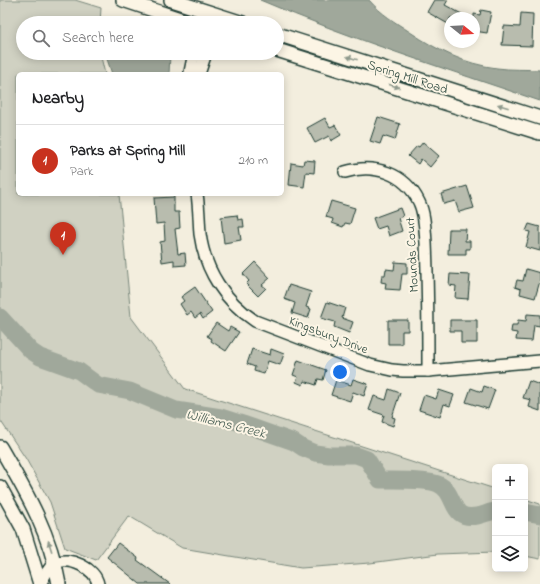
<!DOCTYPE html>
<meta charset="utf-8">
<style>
:root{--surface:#fff;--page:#f2f2f2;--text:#202124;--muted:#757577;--line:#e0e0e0;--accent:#c8321e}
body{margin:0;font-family:"Indie Flower",sans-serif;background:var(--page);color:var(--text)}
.controls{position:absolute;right:12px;bottom:12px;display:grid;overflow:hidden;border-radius:6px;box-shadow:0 2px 10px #0003}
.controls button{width:36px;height:36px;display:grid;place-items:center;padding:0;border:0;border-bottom:1px solid var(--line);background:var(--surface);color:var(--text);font:20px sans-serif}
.compass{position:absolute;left:444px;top:12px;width:36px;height:36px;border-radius:50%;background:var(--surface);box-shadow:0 2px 10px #0003;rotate:108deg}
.you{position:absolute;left:340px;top:372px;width:14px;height:14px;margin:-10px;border:3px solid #fff;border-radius:50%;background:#1a73e8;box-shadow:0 0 0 6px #1a73e833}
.badge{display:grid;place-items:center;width:26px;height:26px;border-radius:50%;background:var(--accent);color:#fff;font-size:13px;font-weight:700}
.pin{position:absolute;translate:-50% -33px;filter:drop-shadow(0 1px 2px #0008)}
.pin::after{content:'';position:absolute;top:21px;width:14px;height:12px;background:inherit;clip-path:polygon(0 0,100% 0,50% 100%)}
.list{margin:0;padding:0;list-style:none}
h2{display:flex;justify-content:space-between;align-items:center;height:52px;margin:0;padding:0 16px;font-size:17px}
h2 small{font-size:13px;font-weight:400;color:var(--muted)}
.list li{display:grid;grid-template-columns:26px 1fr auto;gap:12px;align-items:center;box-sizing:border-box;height:72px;padding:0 16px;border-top:1px solid var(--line)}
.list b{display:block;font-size:15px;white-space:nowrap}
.list p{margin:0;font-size:13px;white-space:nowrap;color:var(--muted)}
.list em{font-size:13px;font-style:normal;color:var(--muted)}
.icon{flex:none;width:22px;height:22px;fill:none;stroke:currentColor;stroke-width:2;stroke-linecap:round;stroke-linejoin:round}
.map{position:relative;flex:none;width:540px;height:584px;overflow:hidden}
.search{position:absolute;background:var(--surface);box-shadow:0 2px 10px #0003;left:16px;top:16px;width:268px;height:44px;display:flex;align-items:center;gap:10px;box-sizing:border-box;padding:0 14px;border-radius:22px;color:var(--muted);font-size:15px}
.panel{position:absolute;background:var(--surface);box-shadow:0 2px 10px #0003;left:16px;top:72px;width:268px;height:124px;border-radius:6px}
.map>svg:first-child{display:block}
</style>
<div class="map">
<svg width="540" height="584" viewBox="0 0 540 584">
<rect width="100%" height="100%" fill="#f3eede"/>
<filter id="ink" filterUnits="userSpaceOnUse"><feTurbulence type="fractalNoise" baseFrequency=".025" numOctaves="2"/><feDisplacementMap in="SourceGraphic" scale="8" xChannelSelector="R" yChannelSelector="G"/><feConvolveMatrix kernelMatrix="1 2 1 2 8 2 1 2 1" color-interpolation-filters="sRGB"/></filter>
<g filter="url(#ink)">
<g fill="#d0d1c2" stroke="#78877b">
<path d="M0,0H75L101,8L100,23H23V53H100L105,74H18V194H119L131,317L185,389L495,489V552L438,554L370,563L301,568L182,548L129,516L96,560L65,548L50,502L26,459L0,420Z"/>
<path d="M525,499L540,504V559L525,556Z"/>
</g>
<g fill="#a0a89b" stroke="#6c7d72">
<path d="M260,0H369C381,14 395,22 410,32C437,50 464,64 497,68C511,70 526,69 540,70V101C446,69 351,39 260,0Z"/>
<path d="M105,53H169L170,55L169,74H112Z"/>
</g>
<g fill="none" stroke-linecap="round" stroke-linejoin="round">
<g stroke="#a0a89b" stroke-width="17">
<path d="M0,317L31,351L40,357L79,371L98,385L130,391L176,410L221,417L243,424L294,442L303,448L315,453L329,455H356L367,459L380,480C393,480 427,479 438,484C458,493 448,521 477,516C483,515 489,512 495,511"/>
<path d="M525,512L540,515"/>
</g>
</g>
<g fill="#b8bcae" stroke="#1f3d34">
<path d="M434,0H448L445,5L469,18H450V25L427,12Z"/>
<path d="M481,10L491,12L487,33L474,31V14L480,15Z"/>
<path d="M521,13L533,14L532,46L502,45L504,26L520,27Z"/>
<path d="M378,117L400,124L395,140L383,136L380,144L370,141Z"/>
<path d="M325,118L330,127L335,125L341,135L331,141L329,136L315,143L307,128Z"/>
<path d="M423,142L439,156L430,167L421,159L418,164L408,156L417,146L419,147Z"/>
<path d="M304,160L315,161L314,173L306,172L304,187L289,185L291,163L303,165Z"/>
<path d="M467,186L474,208L459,212L455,201L444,204L441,194Z"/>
<path d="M174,197V212H179L180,228L175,229L178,254L185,253L186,265L174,266V260L162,262L160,242L165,241L164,223L156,224L154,198Z"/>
<path d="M331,201L355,208L350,224L345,223L343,227L332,223L333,219L326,217Z"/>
<path d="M400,208L403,216L398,218L402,231L389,236L386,226L377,229L373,218Z"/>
<path d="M237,215L238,220L243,219L244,227H239L241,240L224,243L221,217Z"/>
<path d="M529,224L540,227V251L526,247L530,232L526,231Z"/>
<path d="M449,229H466L465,241H470V249H466V254H448Z"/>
<path d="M255,262L270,278L262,285L266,288L258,296L246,284L249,281L243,274Z"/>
<path d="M395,262L407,263V274H402L400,290L385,289L386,283L381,282L382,275H385L386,269L394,270Z"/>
<path d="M526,269L540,273V281L535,298L520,294L521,289L515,287L517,280L523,281Z"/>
<path d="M450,274L470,275L468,299L455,298L456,286L449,285Z"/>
<path d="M289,285L311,292L306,307L311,309L308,318L292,313L295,303L284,299Z"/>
<path d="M195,287L212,312L203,319L200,314L195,318L191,312L187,315L180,304L184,301L181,297Z"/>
<path d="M327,302L345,308L342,318L353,322L349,333L334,327L335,322L321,318Z"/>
<path d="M527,314L540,315V326L534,325L532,341L516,340L517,333L511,332L512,325H517L518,320L526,321Z"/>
<path d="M388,320H408V331H402V344H388Z"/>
<path d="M450,320H477V343H461V331H450Z"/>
<path d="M216,323L228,331L230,327L239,332L226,351L211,341L212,339L207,336Z"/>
<path d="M252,349L270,355L271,349L284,354L280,365L268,361L264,374L254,371L255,367L247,364Z"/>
<path d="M298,360L326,370L323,380L318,379L316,385L304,381L303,385L296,382L298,377L293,375Z"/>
<path d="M353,379L368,384L364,396L353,392L350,401L331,395L336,380L351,385Z"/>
<path d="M529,381L540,385V411L529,407L531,400L523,398Z"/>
<path d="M484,386L495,390L488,409L466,402L471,388L482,392Z"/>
<path d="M389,389L400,393L392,417L395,418L393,426L382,422L384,415L369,410L374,396L386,400Z"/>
<path d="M439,390L454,395L450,406L444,404L440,417L419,410L424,395L436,399Z"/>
<path d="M118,543L138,558L137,560L170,584H140L134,579L107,557Z"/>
</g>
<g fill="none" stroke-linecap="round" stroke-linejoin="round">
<g stroke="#1f3d34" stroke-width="14">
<g id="minor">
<path d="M203,23L207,11"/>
<path d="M190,74V72L194,53"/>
<path d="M199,74L206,53"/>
<path d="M345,172C374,163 405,173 419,202C425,214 425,230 426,243C428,286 428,328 428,371"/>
<path d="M197,194C199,207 199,221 200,234C205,271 225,301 255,321L370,365L392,370L403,371H428L540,361"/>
<path d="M40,584C44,578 48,567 55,563C69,556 95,568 98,584"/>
</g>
</g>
<g stroke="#1f3d34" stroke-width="16">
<g id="tertiary">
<path d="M123,0L192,23"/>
<path d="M171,0L243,23"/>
<path d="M277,34L540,118"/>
<path d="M277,50L540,133"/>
<path d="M0,447C26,492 50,532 59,584"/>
<path d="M0,487L23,529L40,584"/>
</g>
</g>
<use href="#minor" stroke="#fcf5e5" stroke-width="11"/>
<use href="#tertiary" stroke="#fcf5e5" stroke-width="13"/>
</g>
<defs><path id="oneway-solid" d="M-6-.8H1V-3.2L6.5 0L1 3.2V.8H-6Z"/></defs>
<g fill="#8e998c">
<use href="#oneway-solid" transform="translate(352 58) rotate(-162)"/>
<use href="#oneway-solid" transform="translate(394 86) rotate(17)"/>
<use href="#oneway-solid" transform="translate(503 106) rotate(-162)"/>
<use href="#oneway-solid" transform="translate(50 546) rotate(-108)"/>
</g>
</g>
<g text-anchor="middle" stroke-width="4" stroke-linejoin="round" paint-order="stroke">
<g font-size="13" fill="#1f3d34" stroke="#fcf5e5">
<text transform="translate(408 76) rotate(18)" y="5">Spring Mill Road</text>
<text transform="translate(411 255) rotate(-93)" y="5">Mounds Court</text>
<text transform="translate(329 334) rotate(21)" y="5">Kingsbury Drive</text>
</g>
<g font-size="14" font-style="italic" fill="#465d53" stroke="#fcf5e5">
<text transform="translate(226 423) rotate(14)" y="5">Williams Creek</text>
</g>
</g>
</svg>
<div class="controls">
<button>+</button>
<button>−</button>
<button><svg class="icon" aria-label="layers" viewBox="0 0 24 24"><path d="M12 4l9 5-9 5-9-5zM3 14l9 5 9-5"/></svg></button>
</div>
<svg class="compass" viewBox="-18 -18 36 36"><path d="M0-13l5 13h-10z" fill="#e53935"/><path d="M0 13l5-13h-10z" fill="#757577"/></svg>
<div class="you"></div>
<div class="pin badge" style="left:63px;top:255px">1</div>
<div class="search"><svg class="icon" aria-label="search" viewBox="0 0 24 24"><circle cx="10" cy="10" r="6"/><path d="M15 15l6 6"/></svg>Search here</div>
<section class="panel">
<h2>Nearby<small></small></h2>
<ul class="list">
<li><span class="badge">1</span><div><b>Parks at Spring Mill</b><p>Park</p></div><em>210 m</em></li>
</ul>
</section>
</div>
